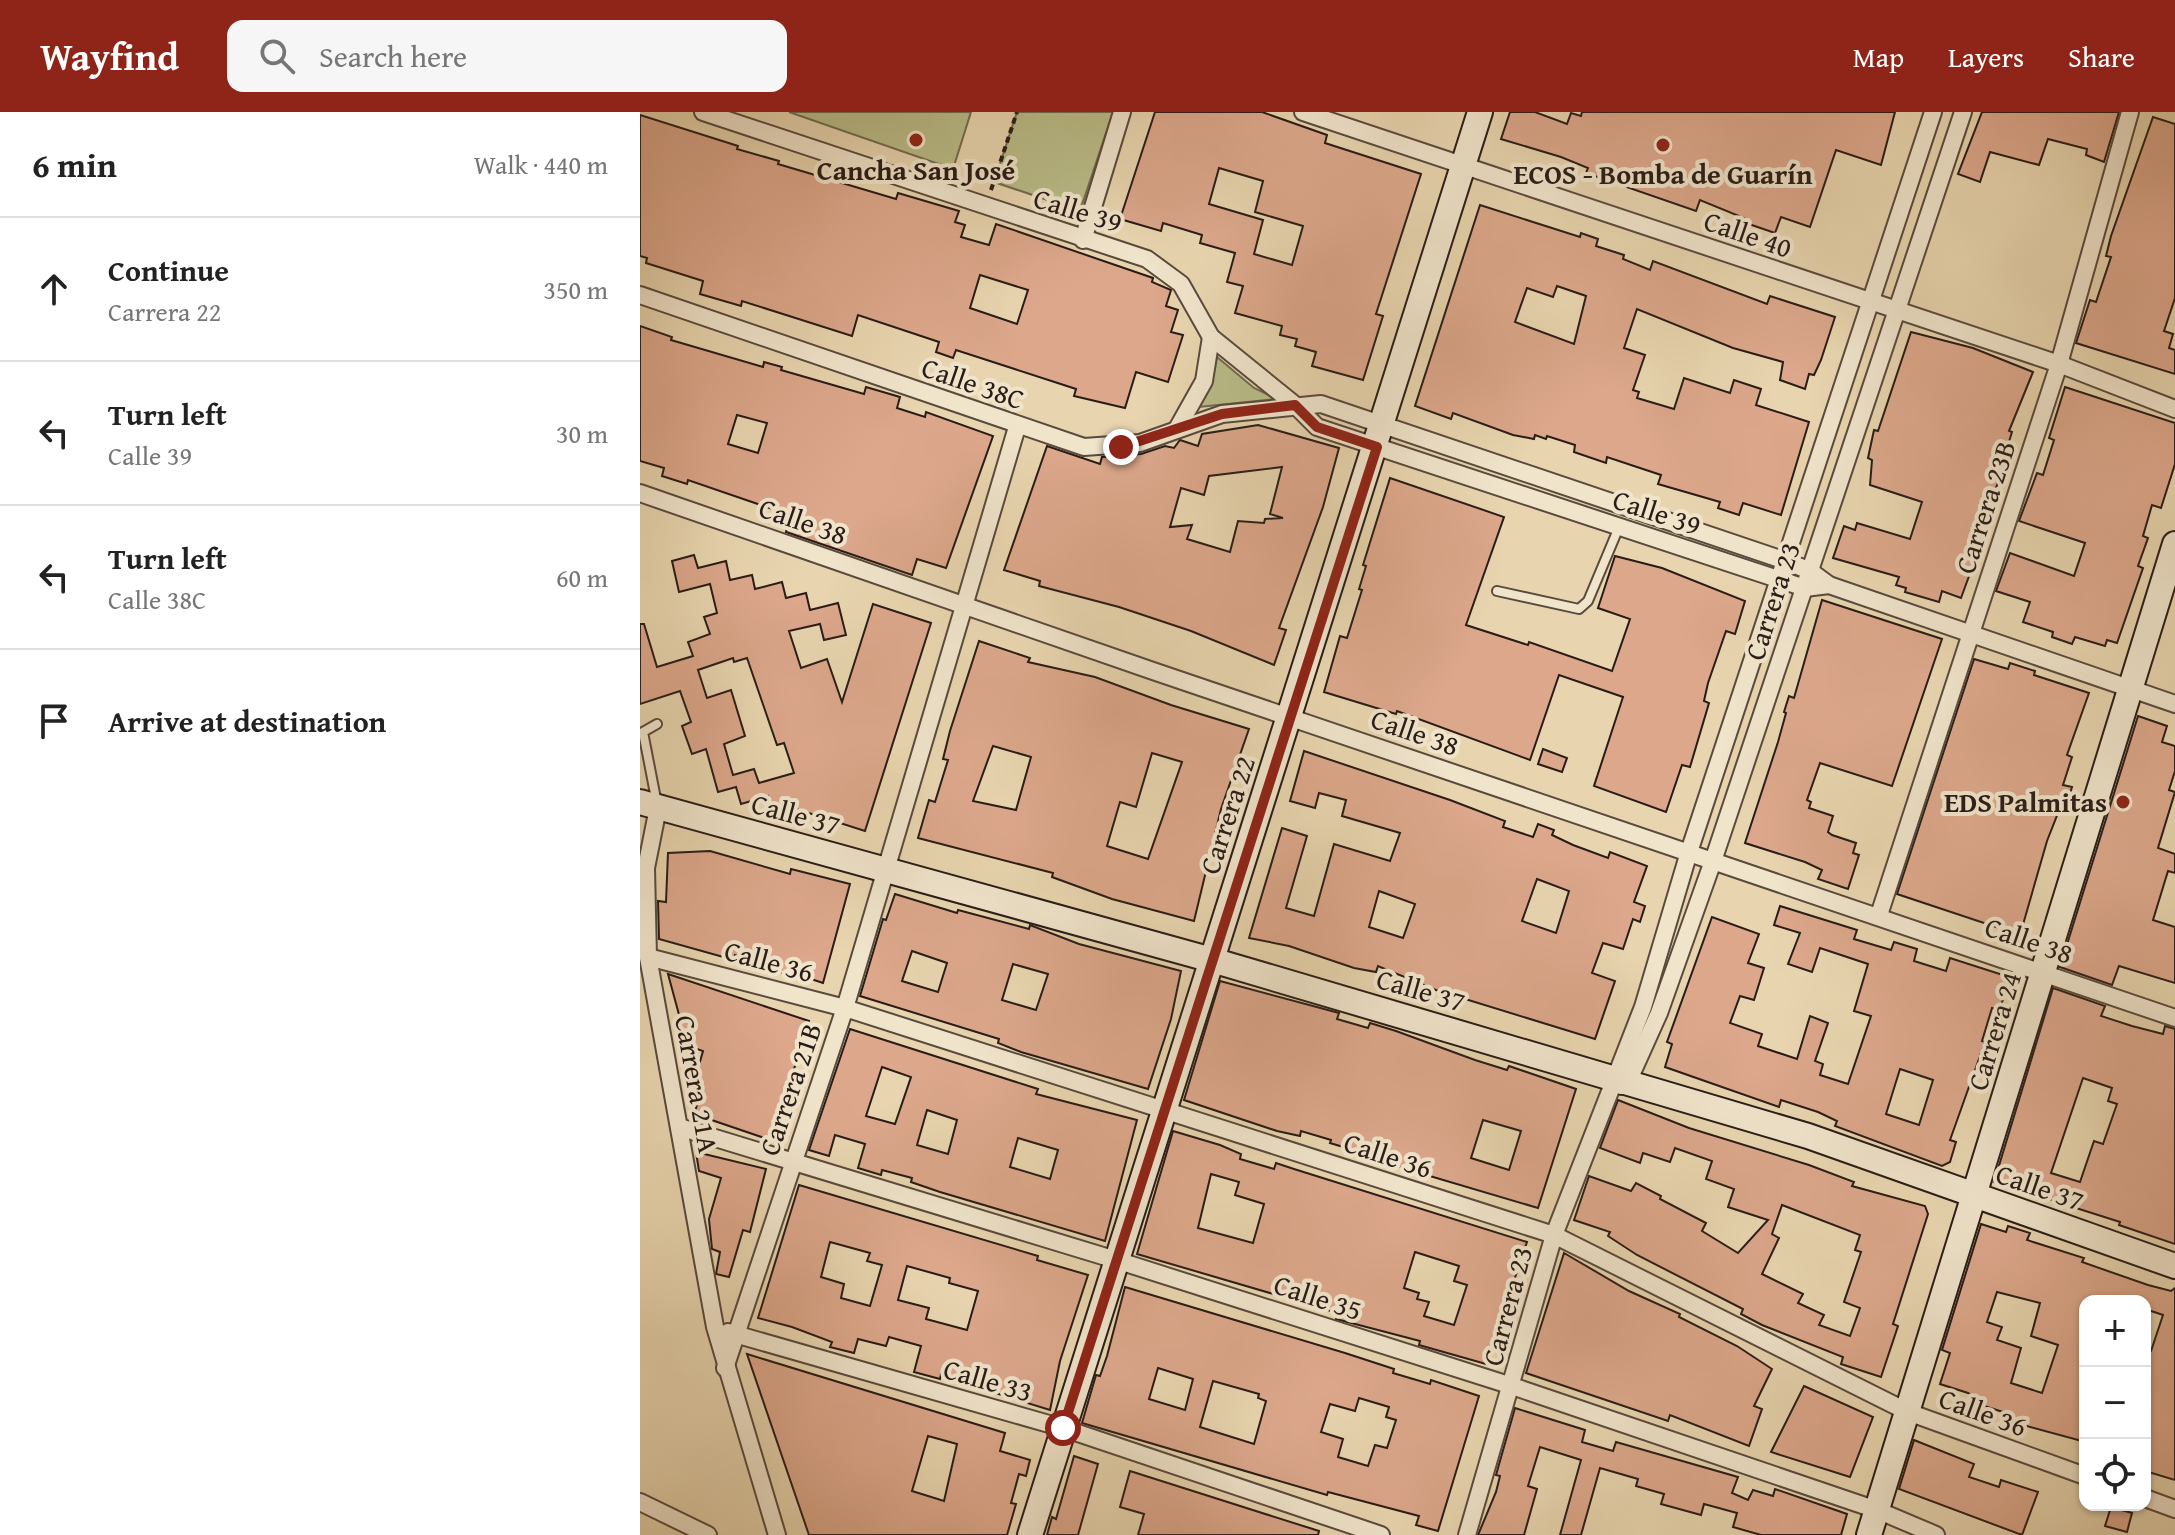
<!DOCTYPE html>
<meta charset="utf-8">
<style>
:root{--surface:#fff;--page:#f6f6f6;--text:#222;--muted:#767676;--line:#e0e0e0;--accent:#8f2418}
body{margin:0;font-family:"Gentium Book Plus",serif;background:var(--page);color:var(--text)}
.controls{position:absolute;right:24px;bottom:24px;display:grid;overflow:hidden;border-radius:16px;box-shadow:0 2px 6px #0004}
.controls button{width:72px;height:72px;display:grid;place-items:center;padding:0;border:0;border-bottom:2px solid var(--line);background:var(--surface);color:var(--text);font:40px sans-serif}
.stop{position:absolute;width:24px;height:24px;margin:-18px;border:6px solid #8f2418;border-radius:50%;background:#fff}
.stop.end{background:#8f2418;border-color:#fff;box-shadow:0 2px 8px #0008}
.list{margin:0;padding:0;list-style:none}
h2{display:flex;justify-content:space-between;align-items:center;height:104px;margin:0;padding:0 32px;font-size:34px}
h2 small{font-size:26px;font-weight:400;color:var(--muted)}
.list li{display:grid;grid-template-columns:52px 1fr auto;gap:24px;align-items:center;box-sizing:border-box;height:144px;padding:0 32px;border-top:2px solid var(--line)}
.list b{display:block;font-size:30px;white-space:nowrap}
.list p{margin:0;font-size:26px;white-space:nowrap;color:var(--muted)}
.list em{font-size:26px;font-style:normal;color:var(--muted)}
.icon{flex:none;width:44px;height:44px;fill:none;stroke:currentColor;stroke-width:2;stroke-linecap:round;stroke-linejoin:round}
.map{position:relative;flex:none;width:1535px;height:1423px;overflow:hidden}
header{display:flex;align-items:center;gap:48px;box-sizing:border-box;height:112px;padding:0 40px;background:var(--accent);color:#fff}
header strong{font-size:38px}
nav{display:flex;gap:44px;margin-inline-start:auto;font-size:28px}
.search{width:560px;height:72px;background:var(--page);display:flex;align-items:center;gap:20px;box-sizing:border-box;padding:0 28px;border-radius:16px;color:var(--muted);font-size:30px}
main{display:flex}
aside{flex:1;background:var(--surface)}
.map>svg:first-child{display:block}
</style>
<header>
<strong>Wayfind</strong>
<div class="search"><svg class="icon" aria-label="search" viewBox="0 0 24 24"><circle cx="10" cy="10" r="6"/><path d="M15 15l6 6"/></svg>Search here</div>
<nav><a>Map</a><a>Layers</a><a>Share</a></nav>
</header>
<main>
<aside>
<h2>6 min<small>Walk · 440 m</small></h2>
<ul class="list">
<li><svg class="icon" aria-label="ahead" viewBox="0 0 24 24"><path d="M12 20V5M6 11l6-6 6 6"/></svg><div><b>Continue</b><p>Carrera 22</p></div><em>350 m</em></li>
<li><svg class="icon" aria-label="left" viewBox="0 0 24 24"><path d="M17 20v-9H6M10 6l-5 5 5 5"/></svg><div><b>Turn left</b><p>Calle 39</p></div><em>30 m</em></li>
<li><svg class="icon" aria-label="left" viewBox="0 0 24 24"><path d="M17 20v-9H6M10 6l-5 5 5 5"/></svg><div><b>Turn left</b><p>Calle 38C</p></div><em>60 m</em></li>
<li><svg class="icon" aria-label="arrive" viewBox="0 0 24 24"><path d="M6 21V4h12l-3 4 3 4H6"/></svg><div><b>Arrive at destination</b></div></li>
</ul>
</aside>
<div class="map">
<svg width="1535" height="1423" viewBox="0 0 1535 1423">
<rect width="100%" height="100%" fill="#e8d5af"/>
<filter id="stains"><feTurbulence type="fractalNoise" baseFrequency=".0025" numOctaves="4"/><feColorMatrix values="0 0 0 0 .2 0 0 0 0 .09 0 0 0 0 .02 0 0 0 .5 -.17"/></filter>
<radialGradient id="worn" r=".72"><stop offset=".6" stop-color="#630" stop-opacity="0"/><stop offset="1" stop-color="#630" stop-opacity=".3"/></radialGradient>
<g fill="#b9bc88" stroke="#716c50" stroke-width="2">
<path d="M149,0H331L313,57Z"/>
<path d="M377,0H473L440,99L354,70Z"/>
<path d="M577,245L614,276L637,287L558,295L570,273Z"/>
</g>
<g fill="#dca78b" stroke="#291c17" stroke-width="2" fill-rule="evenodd">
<path d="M515,0H622L687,23L685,31L781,62L736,202L743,204L723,268L672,254L676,240L655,234L657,227L640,223L642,214L595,201L603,174L587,170L595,141L560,131L562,123L523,111L521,119L480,107ZM579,56L623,69L615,100L663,114L652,153L614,142L623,108L569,92Z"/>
<path d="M870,0H895L927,12L931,1L941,4L942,0H1255L1241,53L1196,38L1170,115L1141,105L1135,121L1103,110L1104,106L1060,88L1056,99L946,61L948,56L921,45L861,27Z"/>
<path d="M1342,0H1479L1464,50L1446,43L1447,37L1408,27L1399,53L1350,40L1340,70L1318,62Z"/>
<path d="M0,3L98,34L97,37L139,49L138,52L256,87L258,81L319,99L315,110L325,113L321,125L349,133L356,112L513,166L512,170L531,178L526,194L538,198L531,220L543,223L528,270L496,260L485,296L434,284L436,277L316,238L313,246L296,240L299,230L218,203L212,224L102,189L101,194L60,182L63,169L6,151L7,146L0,144ZM340,163L388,178L377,212L330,196Z"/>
<path d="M1513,5L1535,12V186L1524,219L1533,222L1529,236L1535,238V262L1436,231L1450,188L1456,190L1471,145L1466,144L1471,124Z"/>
<path d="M840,93L940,125L941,121L958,127L956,134L984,143L983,147L1010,158L1013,149L1127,192L1130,184L1195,205L1181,248L1174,263L1169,262L1165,277L1140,268L1143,250L1093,236L997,197L984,236L1005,243L993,278L999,280L997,286L1034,297L1044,266L1090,281L1094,268L1121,277L1116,293L1169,310L1141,403L1103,391L1099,403L1078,396L1080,390L1018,372L1021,363L967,345L966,351L934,340L935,333L907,324L906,327L895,323L894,327L873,323L813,301L811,307L775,294ZM917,174L946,184L934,232L875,210L887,176L913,185Z"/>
<path d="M0,214L32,225L31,228L123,255L124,250L142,255L141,258L224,282L226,275L260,285L257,296L285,305L286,300L353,324L306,456L277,447L272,463L146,420L149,407L140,404L141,400L48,368L47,372L22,364L24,356L0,349ZM97,303L127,311L118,341L88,332Z"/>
<path d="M1271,220L1333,236L1393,260L1369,319L1372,320L1364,346L1367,347L1346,402L1351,404L1321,486L1302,479L1299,490L1265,480L1266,476L1256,473L1259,465L1193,446L1204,414L1215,418L1217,411L1270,427L1282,390L1230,373L1232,348L1228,346L1234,318L1238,319Z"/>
<path d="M1425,275L1535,311V352L1521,396L1512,393L1503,424L1508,426L1498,454L1503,456L1477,531L1467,528L1465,534L1435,525L1432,532L1412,525L1413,520L1383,510L1390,490L1356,479L1370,441L1434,464L1445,431L1379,409L1397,361L1403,363L1414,328L1409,326Z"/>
<path d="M618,313L699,336L683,395L639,516L646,518L634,553L551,519L479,495L399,474L400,469L364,458L407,334L460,352L462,345L501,342L525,334L534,336L540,328L558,334L562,322ZM642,355L630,402L643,406L625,407L624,411L598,409L590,440L547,427L552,413L530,415L541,376L564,383L569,364Z"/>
<path d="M750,366L864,405L826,513L888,533L889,530L972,559L990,507L958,496L975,444L1022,456L1105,489L1095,522L1086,519L1068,571L1064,589L1069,591L1050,655L1042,653L1026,700L954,674L983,585L919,563L890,648L757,599L756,602L684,580L700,524L707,526L722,478L719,477L726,454L723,453Z"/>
<path d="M54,443L58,456L86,449L90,468L112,463L115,477L142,470L146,486L166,481L170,498L198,491L206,523L184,528L180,512L149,519L161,556L187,547L202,590L233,492L291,511L225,719L150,695L133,700L128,684L101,692L96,675L78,680L66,637L52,642L42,614L51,610L40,579L0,592V512H4L17,555L53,544L48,530L70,522L64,505L77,501L70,472L39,480L32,449ZM93,546L94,550L107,546L137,633L144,631L154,661L119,671L114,657L93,663L84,632L105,624L91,578L67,586L58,558Z"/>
<path d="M1182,488L1302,527L1252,674L1180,651L1167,688L1171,690L1169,696L1193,704L1188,720L1192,723L1216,731L1213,741L1219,743L1208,777L1178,767L1182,758L1165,750L1105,731L1138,630L1146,601L1144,600L1149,584L1154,586Z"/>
<path d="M339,529L390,546L388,550L455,565L531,593L609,617L581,697L554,809L472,787L412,765L413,761L278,726L289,688L295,690L308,648L303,647L310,619ZM353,634L391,645L376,698L333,689ZM512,641L542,650L508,747L467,734L480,690L496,695Z"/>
<path d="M1334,547L1368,557L1370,551L1395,559L1394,563L1449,581L1427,643L1432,645L1423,673L1432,675L1425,697L1420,696L1407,729L1380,823L1257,782Z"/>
<path d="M1498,604L1527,614L1522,630L1535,634V659L1529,678L1535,680L1518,736L1535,742V761L1528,759L1513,808L1535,815V871L1479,854L1472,873L1420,855Z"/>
<path d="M903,637L927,646L922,660L898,652Z"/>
<path d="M664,639L810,688L865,709L863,715L893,725L898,712L914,718L912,723L933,733L968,746L970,740L1007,754L994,790L1005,794L1000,810L993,807L983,837L963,831L952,861L975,869L955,927L796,878L738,854L736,860L714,856L649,834L609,826L642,716L667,724L646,796L674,804L694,732L750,749L760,721L702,704L706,688L679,681L675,696L650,689ZM897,767L929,779L916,821L882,809ZM739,779L775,792L763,826L729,815Z"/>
<path d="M70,739L150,762L151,757L210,772L183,871L150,860L149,864L95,843L94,848L19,827L18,789L26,790L28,741Z"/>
<path d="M255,782L317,801L318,798L389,817L390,813L439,832L541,859L531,907L508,977L381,940L358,931L359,927L220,884L243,807L246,808ZM272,839L307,851L298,880L262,869ZM373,852L408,862L396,898L362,888Z"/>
<path d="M1140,794L1217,818L1214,827L1251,838L1254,830L1277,837L1274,849L1306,859L1310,846L1369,865L1360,898L1352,896L1342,929L1345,930L1310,1028L1316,1030L1310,1050L1302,1054L1195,1014L1197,1009L1178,1000L1141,988L1139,995L1025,955L1032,932L1027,930L1072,805L1119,822L1108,851L1124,856L1114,888L1100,884L1090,911L1122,922L1118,934L1157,947L1170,904L1188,911L1175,949L1183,952L1180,963L1208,972L1231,904L1214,899L1228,852L1180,836L1172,860L1148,852L1160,821L1134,813ZM1260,957L1293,968L1279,1013L1246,1002Z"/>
<path d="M28,862L169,909L150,970L154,971L133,1029L54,1002L58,990L53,988L57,975L53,974L63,939L38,930L41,910Z"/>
<path d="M580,869L699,901L697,907L728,916L730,911L756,919L835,948L867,958L869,954L936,977L898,1096L719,1043L720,1040L690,1031L691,1028L661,1019L660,1024L637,1019L544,988ZM843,1008L881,1019L869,1058L831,1046Z"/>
<path d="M1413,876L1465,894L1461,904L1492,914L1523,922L1525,914L1535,917V1132L1479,1113L1480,1110L1354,1070ZM1443,966L1472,976L1468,989L1477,992L1463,1032L1454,1029L1440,1070L1411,1061Z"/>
<path d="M210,917L398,977L396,982L497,1008L465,1129L300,1080L271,1070L272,1066L242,1058L241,1063L218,1056L225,1032L195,1023L189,1044L169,1038ZM242,955L271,965L255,1012L226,1004ZM287,998L317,1008L308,1042L277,1033ZM378,1026L418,1038L410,1067L370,1055Z"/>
<path d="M978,988L1049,1016L1169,1053L1214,1070L1212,1074L1285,1094L1288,1102L1253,1212L1258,1214L1241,1265L1201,1252L1203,1245L1122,1213L1101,1202L1103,1197L997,1143L968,1124L970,1120L934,1108L949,1064L991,1079L996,1071L1021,1084L1020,1087L1066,1111L1062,1119L1098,1141L1128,1108L1088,1095L1094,1077L1066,1067L1072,1049L1035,1036L1030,1050L1003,1041L1000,1051L960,1036ZM1142,1093L1220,1123L1215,1138L1221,1140L1204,1190L1220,1196L1210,1224L1179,1213L1184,1203L1158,1191L1163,1182L1122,1162L1139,1126L1132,1122Z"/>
<path d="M533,1019L580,1033L601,1042L600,1047L634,1057L636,1051L654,1057L887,1130L846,1252L779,1233L780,1229L696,1207L698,1201L497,1142ZM571,1062L599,1070L595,1083L624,1092L613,1131L558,1116ZM775,1140L819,1154L814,1169L827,1173L814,1213L784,1204L789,1190L777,1187L779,1181L764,1176Z"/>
<path d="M56,1040L126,1057L110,1120L103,1118L89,1165L76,1162L80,1140L72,1137L69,1107L81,1066L59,1059Z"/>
<path d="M159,1073L398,1144L397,1148L448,1163L420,1249L410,1298L336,1275L337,1272L301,1262L300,1267L274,1260L281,1234L249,1225L246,1234L218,1227L214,1241L190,1235L192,1230L152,1215L118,1206ZM190,1130L230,1141L227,1149L242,1153L230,1194L201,1186L204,1172L181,1165ZM267,1154L310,1166L309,1171L338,1179L327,1218L286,1207L289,1196L258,1188Z"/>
<path d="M1341,1112L1366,1120L1368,1114L1390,1121L1387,1128L1444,1146L1442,1150L1508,1173L1531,1179L1535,1176V1368L1505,1359V1237L1511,1239L1523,1203L1505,1197V1189H1445V1320L1442,1329L1364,1308L1366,1301L1338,1292L1339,1288L1328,1281L1300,1272L1310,1241L1302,1238ZM1357,1180L1400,1191L1391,1224L1418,1233L1402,1281L1371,1271L1381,1236L1357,1228L1362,1215L1347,1210Z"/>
<path d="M924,1141L989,1179L1040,1202L1039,1205L1097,1234L1132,1257L1114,1294L1122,1297L1109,1334L1030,1303L1028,1309L886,1261Z"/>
<path d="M485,1175L705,1241L754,1257L753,1261L790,1272L791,1268L839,1284L798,1419L776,1413L779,1404L688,1380L687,1383L442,1311L456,1263L460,1264L467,1244ZM518,1256L553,1267L545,1298L509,1287ZM573,1269L619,1282L618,1286L626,1289L614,1332L560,1315ZM719,1286L749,1295L746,1305L756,1308L747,1336L735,1333L728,1354L698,1345L703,1327L681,1320L690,1292L715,1299Z"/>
<path d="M107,1242L365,1321L360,1339L390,1348L386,1364L379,1362L371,1391L376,1392L367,1423H169ZM288,1324L317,1332L304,1389L272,1379Z"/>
<path d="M1164,1274L1233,1305L1210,1365L1131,1340Z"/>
<path d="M875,1296L945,1318L942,1330L973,1339L976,1330L1098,1365L1092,1381L1108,1388L1113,1378L1133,1384L1135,1377L1207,1402L1201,1423H1121L1093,1415L1097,1401L1064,1392L1061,1403L1021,1392L1024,1382L996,1374L998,1367L960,1356L941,1423H920L941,1348L900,1335L888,1374L897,1377L884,1423H838L856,1380L860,1364L856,1363Z"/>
<path d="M1274,1328L1334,1352L1329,1365L1359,1375L1361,1368L1398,1380L1382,1423L1259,1377Z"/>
<path d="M434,1344L458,1352L438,1423H407L412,1405L416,1407Z"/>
<path d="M490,1359L679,1419L678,1423H498L504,1402L480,1395Z"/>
<path d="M1471,1395L1492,1401L1487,1420L1465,1414Z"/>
</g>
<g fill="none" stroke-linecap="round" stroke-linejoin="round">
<g stroke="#594a3d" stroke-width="12">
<g id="lane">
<path d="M857,479L939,497L948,489L979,415"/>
<path d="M17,612L3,620L17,692"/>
</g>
</g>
<g stroke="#594a3d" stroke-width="20">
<g id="street">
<path d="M63,0L507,147L541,172L571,225L655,293L677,315L1165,476L1189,473"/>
<path d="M663,0L1419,252L1535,297"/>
<path d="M443,128L482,0"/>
<path d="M0,183L444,335L500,331L582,302L681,292L1146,449L1170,459L1189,473L1535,592"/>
<path d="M537,317L564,269L571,225"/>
<path d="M0,381L513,559L1535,906"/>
<path d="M18,696L6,756L8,845L75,1215L137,1423"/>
<path d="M1239,803L1419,252L1490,0"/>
<path d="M8,845L205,896L914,1123L1268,1300L1445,1364"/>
<path d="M981,974L988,970L1019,901L1073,749L1323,0"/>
<path d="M39,1015L476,1148L872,1274L1237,1398L1296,1423"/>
<path d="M88,1220L423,1316L741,1423"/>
<path d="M85,1256L205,896L377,315"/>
<path d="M1505,1386L1535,1397"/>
<path d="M0,1390L68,1423"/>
<path d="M827,1423L914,1123L1003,895L1049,740L1293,0"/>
</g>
</g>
<g stroke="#291c17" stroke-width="28">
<g id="secondary">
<path d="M0,690L572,848L1168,1024L1535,1154"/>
<path d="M390,1423C537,948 693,475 840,0"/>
<path d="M1229,1423L1535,432"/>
</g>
</g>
<path stroke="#291c17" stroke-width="4" stroke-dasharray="6 4" stroke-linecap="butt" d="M351,78L377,0"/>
<use href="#lane" stroke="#f0e4cb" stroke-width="8"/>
<use href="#street" stroke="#f0e4cb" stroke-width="16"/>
<use href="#secondary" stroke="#f0e4cb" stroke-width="24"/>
</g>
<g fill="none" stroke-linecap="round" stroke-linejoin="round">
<path stroke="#8f2418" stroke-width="10" d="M423,1316L737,335L677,315L655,293L582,302L481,335"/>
</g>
<g fill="#8f2418" stroke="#f0e4cb" stroke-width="3">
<circle cx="276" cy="28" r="8"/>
<circle cx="1023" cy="33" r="8"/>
<circle cx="1483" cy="690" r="8"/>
</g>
<g text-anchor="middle" stroke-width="8" stroke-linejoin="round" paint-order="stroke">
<g font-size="28" font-weight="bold" fill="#291c17" stroke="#f0e4cb">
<text x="276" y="68">Cancha San José</text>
<text x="1023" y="72">ECOS - Bomba de Guarín</text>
<text x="1467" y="700" text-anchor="end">EDS Palmitas</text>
</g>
<g font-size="28" fill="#291c17" stroke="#f0e4cb">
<text transform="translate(438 98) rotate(17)" y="10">Calle 39</text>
<text transform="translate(1108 122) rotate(19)" y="10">Calle 40</text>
<text transform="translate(333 271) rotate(19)" y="10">Calle 38C</text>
<text transform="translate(1345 395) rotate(-72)" y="10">Carrera 23B</text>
<text transform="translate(1017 400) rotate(18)" y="10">Calle 39</text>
<text transform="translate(163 409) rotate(19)" y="10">Calle 38</text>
<text transform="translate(1132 489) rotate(-72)" y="10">Carrera 23</text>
<text transform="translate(775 620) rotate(19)" y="10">Calle 38</text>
<text transform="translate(156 702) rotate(15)" y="10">Calle 37</text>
<text transform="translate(587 703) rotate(-72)" y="10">Carrera 22</text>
<text transform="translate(1389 828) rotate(19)" y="10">Calle 38</text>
<text transform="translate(129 849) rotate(15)" y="10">Calle 36</text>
<text transform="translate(781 878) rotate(16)" y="10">Calle 37</text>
<text transform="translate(1354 919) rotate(-73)" y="10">Carrera 24</text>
<text transform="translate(57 972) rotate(80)" y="10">Carrera 21A</text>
<text transform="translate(150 977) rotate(-71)" y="10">Carrera 21B</text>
<text transform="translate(748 1043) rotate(18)" y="10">Calle 36</text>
<text transform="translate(1400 1075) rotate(19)" y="10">Calle 37</text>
<text transform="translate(678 1185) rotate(18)" y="10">Calle 35</text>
<text transform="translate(867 1194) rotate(-75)" y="10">Carrera 23</text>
<text transform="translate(348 1268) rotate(16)" y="10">Calle 33</text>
<text transform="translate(1343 1300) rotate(20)" y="10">Calle 36</text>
</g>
</g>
<rect width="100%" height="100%" filter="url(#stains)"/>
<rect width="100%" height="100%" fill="url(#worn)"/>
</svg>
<div class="controls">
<button>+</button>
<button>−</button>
<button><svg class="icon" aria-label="locate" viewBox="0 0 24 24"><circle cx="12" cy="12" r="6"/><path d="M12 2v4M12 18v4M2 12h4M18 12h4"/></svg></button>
</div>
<div class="stop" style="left:423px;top:1316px"></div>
<div class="stop end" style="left:481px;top:335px"></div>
</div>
</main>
